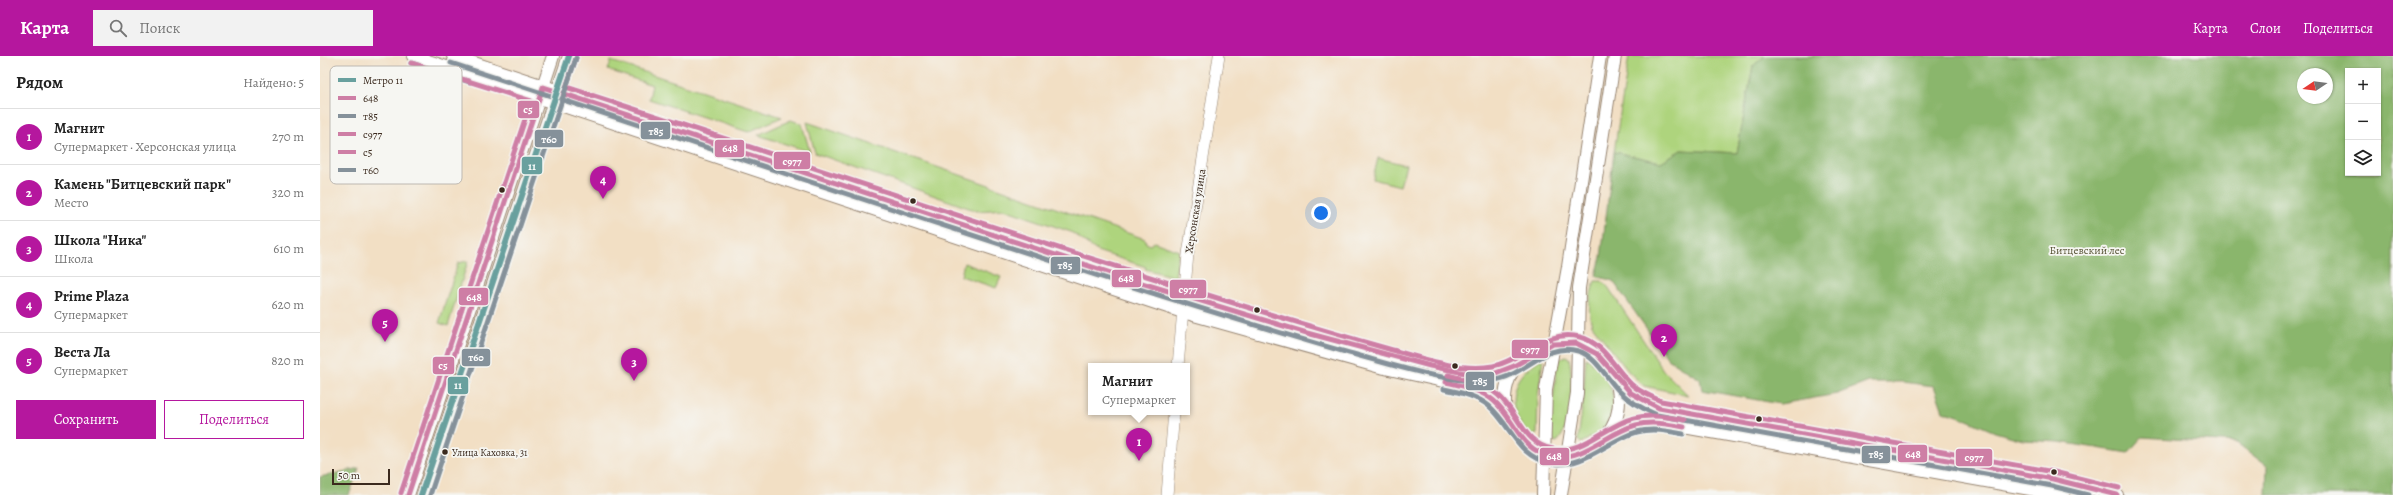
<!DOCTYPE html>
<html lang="ru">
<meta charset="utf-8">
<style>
:root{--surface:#fff;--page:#f2f2f2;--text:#222;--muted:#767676;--line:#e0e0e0;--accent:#b5179e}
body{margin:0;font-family:Alegreya,serif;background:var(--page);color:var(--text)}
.controls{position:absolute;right:12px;top:12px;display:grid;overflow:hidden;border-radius:0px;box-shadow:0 1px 3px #0004}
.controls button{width:36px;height:36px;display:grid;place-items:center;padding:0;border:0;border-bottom:1px solid var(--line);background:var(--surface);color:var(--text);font:20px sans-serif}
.compass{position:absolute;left:1977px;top:12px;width:36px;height:36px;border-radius:50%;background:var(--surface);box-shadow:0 1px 3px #0004;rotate:257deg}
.scale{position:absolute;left:12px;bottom:10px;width:58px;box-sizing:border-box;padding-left:4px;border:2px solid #3b2a1e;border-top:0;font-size:11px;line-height:14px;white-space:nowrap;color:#3b2a1e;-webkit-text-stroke:3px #f6f6f2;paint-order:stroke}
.you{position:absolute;left:1001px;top:157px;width:14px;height:14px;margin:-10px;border:3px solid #fff;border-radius:50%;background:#1a73e8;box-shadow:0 0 0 6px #1a73e833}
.badge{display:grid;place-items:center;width:26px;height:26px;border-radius:50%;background:var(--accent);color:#fff;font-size:13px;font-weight:700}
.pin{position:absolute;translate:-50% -33px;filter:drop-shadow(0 1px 2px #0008)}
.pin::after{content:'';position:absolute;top:21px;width:14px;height:12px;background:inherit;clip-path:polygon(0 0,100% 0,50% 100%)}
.popup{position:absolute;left:768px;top:307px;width:102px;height:52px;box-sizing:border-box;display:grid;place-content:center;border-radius:0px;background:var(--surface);filter:drop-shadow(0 1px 3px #0005);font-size:13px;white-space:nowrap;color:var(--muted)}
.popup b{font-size:15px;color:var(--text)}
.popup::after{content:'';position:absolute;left:50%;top:100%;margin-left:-8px;border:8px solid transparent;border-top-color:var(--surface)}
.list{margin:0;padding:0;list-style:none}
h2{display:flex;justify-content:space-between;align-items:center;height:52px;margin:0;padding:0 16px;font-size:17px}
h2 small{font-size:13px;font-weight:400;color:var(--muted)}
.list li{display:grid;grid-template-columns:26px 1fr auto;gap:12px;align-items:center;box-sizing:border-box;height:56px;padding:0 16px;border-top:1px solid var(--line)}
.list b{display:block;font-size:15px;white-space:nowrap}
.list p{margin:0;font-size:13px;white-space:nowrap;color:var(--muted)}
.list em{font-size:13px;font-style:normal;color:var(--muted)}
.actions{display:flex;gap:8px;padding:12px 16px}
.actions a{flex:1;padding:9px 0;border:1px solid var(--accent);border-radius:0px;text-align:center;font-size:14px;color:var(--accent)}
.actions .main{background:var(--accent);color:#fff}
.icon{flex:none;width:22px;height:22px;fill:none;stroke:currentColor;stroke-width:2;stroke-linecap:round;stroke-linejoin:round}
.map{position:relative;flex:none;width:2073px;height:439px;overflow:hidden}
header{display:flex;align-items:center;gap:24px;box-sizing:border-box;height:56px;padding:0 20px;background:var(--accent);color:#fff}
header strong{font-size:19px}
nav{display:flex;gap:22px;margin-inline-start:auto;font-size:14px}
.search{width:280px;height:36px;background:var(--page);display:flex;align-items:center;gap:10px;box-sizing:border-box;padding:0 14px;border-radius:0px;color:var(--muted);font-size:15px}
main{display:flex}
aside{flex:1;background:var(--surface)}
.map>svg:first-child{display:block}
</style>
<header>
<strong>Карта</strong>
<div class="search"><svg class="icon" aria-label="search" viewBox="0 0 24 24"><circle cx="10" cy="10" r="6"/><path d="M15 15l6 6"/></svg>Поиск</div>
<nav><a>Карта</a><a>Слои</a><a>Поделиться</a></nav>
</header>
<main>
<aside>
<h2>Рядом<small>Найдено: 5</small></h2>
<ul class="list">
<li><span class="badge">1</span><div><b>Магнит</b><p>Супермаркет · Херсонская улица</p></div><em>270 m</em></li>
<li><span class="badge">2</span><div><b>Камень &quot;Битцевский парк&quot;</b><p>Место</p></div><em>320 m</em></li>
<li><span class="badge">3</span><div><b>Школа &quot;Ника&quot;</b><p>Школа</p></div><em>610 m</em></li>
<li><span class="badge">4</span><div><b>Prime Plaza</b><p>Супермаркет</p></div><em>620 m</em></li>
<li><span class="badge">5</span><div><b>Веста Ла</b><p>Супермаркет</p></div><em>820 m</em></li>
</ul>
<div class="actions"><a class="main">Сохранить</a><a>Поделиться</a></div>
</aside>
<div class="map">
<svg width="2073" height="439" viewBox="0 0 2073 439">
<rect width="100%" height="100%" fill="#f6f6f2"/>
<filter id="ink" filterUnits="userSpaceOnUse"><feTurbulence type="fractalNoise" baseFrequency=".025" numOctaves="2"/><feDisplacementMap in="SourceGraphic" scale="8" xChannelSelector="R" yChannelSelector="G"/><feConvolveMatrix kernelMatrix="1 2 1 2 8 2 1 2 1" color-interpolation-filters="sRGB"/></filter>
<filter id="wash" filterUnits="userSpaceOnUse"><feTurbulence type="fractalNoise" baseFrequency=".012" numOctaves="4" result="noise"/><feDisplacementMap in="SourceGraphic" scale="16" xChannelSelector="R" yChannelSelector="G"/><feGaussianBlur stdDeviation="0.9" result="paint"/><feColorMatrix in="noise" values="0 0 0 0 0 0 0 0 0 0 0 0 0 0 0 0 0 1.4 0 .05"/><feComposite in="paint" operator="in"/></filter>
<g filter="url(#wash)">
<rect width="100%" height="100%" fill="#f2dfc4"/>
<g fill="#aed47d" stroke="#747f4e">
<path d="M1309,0H1445L1433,10L1417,97L1361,94L1341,106L1294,96Z"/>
<path d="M291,5L462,61L428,76L329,43L332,29L288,14Z"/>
<path d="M471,64L482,68L490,96L438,79Z"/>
<path d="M487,66L825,183L826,187L830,189L834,186L859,195L855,221L825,213L826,211L777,195L751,176L684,153L657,155L495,97Z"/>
<path d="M1058,102L1086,109L1080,130L1053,123Z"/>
<path d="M148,205L128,270L119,267L138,207Z"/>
<path d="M644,207L681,221L676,232L641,220Z"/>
<path d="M1275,225H1282L1288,231L1343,314L1368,339L1324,330L1309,316L1272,269C1267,256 1270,237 1275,225Z"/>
<path d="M1246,300L1249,302C1254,323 1252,369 1238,385L1235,386L1230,379V372L1236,317L1239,303Z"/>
<path d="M1266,302C1287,314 1302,344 1288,366C1283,375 1270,382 1261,387L1258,384L1263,346Z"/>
<path d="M1223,303L1218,340L1217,378L1211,380C1189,361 1186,328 1210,311C1214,308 1219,303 1223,303Z"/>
</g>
<g fill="#8ab66c" stroke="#627045" fill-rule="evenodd">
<path d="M1445,0H2073V439H1946L1947,410L1917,387L1822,381L1808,397L1739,386L1703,384L1675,376L1638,360L1623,355L1614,330L1582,326H1549L1517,338L1460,348L1382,334L1380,323L1348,303L1293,225L1276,220L1281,201L1294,96L1341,106L1361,94L1417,97L1433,10ZM2028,15H2058V117H2028ZM1983,18H2007V42H1983Z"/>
<path d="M39,412L29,439H0V421Z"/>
</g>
</g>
<g filter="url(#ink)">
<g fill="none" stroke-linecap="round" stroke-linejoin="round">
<g stroke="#968471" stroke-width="12">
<g id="tertiary">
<path d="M858,310L868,198L899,0"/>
<path d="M847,439L854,356"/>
</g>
</g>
<g stroke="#968471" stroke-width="14">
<g id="secondary">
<path d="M93,0L863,256L1060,311L1150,331L1175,345L1190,365"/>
<path d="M133,0L813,225L934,262L1046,294L1153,318H1171L1187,314L1201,305"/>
<circle cx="1242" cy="344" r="57"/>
<path d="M1294,318L1311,337L1339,352L1733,423L1797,439"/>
<path d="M1284,383L1313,369L1347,368L1743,439"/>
<path d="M88,439L233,0"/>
<path d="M103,439L249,0"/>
<path d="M1223,439L1226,333L1248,211L1280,0"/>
<path d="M1241,439L1257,337L1259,232L1295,0"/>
</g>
</g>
<use href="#tertiary" stroke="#fff" stroke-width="11"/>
<use href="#secondary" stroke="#fff" stroke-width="12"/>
<g stroke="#f6f6f2" stroke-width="8">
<g id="bus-1">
<path d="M1126,326C1143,330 1160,333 1174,345C1195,363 1200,395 1231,400C1264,405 1286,377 1316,369C1331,365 1348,368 1364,371"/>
<path d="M88,439L223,31L815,225L987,277L1110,310L1145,317L1173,318L1194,310L1233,288L1256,287L1277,298L1311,337L1339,352L1733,423L1797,439"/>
</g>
</g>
<g stroke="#f6f6f2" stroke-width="8">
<g id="bus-2">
<path d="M91,7L150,26"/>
<path d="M131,7C261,51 393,93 524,137C692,192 860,248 1029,297C1070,308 1134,330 1175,324C1204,320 1226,285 1258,295C1276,300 1286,322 1299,335C1310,346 1323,353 1337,359L1732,430L1768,439"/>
<path d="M1124,333C1140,336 1157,340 1169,350C1192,370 1197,401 1230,407C1264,413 1287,384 1317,376C1332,372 1348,375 1363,378"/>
</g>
</g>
<g stroke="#f6f6f2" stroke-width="8">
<g id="bus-3">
<path d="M256,2L246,31C520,119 792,214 1069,293C1101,302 1140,316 1173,310C1204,304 1225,272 1260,281C1284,287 1294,312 1311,328C1319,336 1331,340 1341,345L1734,416L1799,432"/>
<path d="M1128,319C1145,323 1164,327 1178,339C1198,356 1204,389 1233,393C1263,398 1286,369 1314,362C1331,358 1349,361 1365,364"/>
</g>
</g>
<g stroke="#f6f6f2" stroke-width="8">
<path id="bus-4" d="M81,437L211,45L91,7"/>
</g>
<g stroke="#f6f6f2" stroke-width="8">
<path id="bus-5" d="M110,439L256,2"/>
</g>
<use href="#bus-1" stroke="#ce7ea5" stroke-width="5"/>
<use href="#bus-2" stroke="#85919a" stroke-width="5"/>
<use href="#bus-3" stroke="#ce7ea5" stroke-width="5"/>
<use href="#bus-4" stroke="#ce7ea5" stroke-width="5"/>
<use href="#bus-5" stroke="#85919a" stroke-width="5"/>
<g stroke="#f6f6f2" stroke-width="9">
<path id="metro-1" d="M101,439L249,0"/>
</g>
<use href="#metro-1" stroke="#69a09e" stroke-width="6"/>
</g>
</g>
<g fill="#3b2a1e" stroke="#f6f6f2" stroke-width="1.5">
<circle cx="182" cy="134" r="3.5"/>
<circle cx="593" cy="145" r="3.5"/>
<circle cx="937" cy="254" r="3.5"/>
<circle cx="1135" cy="310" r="3.5"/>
<circle cx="1439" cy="363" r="3.5"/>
<circle cx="125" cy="396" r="3.5"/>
<circle cx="1734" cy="416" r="3.5"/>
</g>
<g text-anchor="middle" stroke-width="3.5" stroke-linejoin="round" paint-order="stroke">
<g font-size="10" fill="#3b2a1e" stroke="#f6f6f2" text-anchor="start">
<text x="132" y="400">Улица Каховка, 31</text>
</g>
<g font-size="11" fill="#3b2a1e" stroke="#f6f6f2">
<text transform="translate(875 155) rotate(-81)" y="4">Херсонская улица</text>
</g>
<g font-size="11" fill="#585436" stroke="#f6f6f2">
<text x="1767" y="198">Битцевский лес</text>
</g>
</g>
<rect x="10" y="10" width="132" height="118" rx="6" fill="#f6f6f2" stroke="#beb9b2" stroke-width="1"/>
<rect x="18" y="22" width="18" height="4" fill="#69a09e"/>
<rect x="18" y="40" width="18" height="4" fill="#ce7ea5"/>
<rect x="18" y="58" width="18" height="4" fill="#85919a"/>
<rect x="18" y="76" width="18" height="4" fill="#ce7ea5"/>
<rect x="18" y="94" width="18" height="4" fill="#ce7ea5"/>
<rect x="18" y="112" width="18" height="4" fill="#85919a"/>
<g font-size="11" fill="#3b2a1e">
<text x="43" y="28">Метро 11</text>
<text x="43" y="46">648</text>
<text x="43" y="64">т85</text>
<text x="43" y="82">с977</text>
<text x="43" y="100">с5</text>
<text x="43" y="118">т60</text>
</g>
<g stroke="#f6f6f2" stroke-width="1.5">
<rect x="197" y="44" width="23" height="19" rx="4" fill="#ce7ea5"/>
<rect x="320" y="65" width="31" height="19" rx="4" fill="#85919a"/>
<rect x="214" y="73" width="30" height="19" rx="4" fill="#85919a"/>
<rect x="394" y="83" width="31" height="19" rx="4" fill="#ce7ea5"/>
<rect x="453" y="95" width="38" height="19" rx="4" fill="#ce7ea5"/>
<rect x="201" y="100" width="22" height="19" rx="4" fill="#69a09e"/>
<rect x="730" y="200" width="31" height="19" rx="4" fill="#85919a"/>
<rect x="791" y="213" width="31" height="19" rx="4" fill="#ce7ea5"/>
<rect x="849" y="223" width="38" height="20" rx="4" fill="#ce7ea5"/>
<rect x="138" y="231" width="31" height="19" rx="4" fill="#ce7ea5"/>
<rect x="1191" y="283" width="38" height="20" rx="4" fill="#ce7ea5"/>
<rect x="141" y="292" width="30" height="19" rx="4" fill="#85919a"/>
<rect x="112" y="300" width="23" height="19" rx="4" fill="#ce7ea5"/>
<rect x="1145" y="315" width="30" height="20" rx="4" fill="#85919a"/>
<rect x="127" y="320" width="22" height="19" rx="4" fill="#69a09e"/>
<rect x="1577" y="388" width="31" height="19" rx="4" fill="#ce7ea5"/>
<rect x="1541" y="389" width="30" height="19" rx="4" fill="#85919a"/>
<rect x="1219" y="391" width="31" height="19" rx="4" fill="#ce7ea5"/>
<rect x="1635" y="392" width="38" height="19" rx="4" fill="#ce7ea5"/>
</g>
<g font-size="11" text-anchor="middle" font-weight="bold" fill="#fff">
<text x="208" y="57">с5</text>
<text x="336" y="79">т85</text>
<text x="229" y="87">т60</text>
<text x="410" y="96">648</text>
<text x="472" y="109">с977</text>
<text x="212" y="114">11</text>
<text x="745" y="213">т85</text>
<text x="806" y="226">648</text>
<text x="868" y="237">с977</text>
<text x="154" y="245">648</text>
<text x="1210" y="297">с977</text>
<text x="156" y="305">т60</text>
<text x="123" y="313">с5</text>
<text x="1160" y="329">т85</text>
<text x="138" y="333">11</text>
<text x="1593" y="402">648</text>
<text x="1556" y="402">т85</text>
<text x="1234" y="404">648</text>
<text x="1654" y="405">с977</text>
</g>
</svg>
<div class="controls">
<button>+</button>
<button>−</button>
<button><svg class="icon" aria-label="layers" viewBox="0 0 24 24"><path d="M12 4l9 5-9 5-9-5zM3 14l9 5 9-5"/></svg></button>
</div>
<svg class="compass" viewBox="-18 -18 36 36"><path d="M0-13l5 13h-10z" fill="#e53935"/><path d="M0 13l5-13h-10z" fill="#767676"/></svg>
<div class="scale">50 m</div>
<div class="you"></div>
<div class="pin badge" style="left:819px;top:405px">1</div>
<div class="popup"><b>Магнит</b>Супермаркет</div>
<div class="pin badge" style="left:1344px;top:301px">2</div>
<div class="pin badge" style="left:314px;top:325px">3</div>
<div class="pin badge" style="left:283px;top:143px">4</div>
<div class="pin badge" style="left:65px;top:286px">5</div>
</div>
</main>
